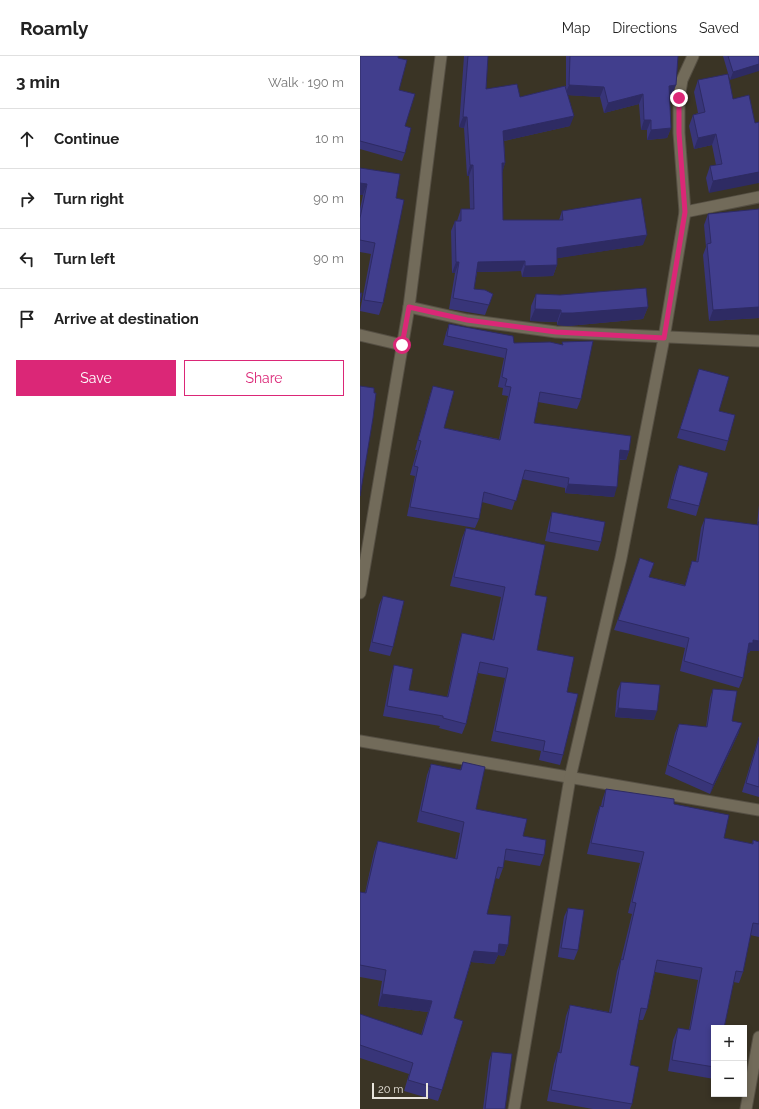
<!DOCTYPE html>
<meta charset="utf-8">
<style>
:root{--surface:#fff;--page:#f6f6f6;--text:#222;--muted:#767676;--line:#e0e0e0;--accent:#db2777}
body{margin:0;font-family:Raleway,sans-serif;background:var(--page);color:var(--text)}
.controls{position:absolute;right:12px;bottom:12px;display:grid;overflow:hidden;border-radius:0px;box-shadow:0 2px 6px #0003}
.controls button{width:36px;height:36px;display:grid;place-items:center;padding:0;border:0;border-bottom:1px solid var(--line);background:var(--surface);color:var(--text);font:20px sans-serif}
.scale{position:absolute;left:12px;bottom:10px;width:56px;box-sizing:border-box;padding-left:4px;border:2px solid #e8e4db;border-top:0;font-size:11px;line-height:14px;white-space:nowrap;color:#e8e4db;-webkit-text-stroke:3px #3a3425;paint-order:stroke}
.stop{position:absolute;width:12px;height:12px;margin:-9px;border:3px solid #db2777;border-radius:50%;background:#fff}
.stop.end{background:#db2777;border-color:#fff;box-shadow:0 1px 4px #0008}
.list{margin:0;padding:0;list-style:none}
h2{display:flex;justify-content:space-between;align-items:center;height:52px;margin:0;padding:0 16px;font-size:17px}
h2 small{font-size:13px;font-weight:400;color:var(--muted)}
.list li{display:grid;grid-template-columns:26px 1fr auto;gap:12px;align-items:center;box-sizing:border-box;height:60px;padding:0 16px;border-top:1px solid var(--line)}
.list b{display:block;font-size:15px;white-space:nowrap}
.list em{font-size:13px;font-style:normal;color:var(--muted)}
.actions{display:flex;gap:8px;padding:12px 16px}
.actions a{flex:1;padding:9px 0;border:1px solid var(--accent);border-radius:0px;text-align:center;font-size:14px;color:var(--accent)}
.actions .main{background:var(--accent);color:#fff}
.icon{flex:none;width:22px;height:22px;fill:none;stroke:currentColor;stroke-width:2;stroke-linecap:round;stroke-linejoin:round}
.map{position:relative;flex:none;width:399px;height:1053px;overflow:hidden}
header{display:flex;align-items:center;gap:24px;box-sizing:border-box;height:56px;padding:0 20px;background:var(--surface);border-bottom:1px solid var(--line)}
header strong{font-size:19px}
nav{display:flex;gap:22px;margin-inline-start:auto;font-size:14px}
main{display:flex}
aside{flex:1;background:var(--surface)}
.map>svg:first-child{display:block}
</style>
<header>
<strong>Roamly</strong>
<nav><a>Map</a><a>Directions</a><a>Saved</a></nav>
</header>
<main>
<aside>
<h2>3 min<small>Walk · 190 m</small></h2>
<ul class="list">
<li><svg class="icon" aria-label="ahead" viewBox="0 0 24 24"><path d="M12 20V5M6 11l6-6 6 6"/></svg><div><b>Continue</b></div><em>10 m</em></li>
<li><svg class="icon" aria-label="right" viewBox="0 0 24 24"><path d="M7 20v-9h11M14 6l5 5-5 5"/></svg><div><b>Turn right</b></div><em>90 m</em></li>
<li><svg class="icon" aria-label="left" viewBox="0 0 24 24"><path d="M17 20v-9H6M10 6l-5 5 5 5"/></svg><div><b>Turn left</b></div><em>90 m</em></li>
<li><svg class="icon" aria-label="arrive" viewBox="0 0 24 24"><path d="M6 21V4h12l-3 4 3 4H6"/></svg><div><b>Arrive at destination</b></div></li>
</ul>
<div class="actions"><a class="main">Save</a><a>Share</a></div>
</aside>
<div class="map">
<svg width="399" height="1053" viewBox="0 0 399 1053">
<rect width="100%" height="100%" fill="#3a3425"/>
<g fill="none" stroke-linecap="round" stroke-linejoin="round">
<g stroke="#554f43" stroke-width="13">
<g id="minor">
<path d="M325,156L399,141"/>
<path d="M49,251L107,264L196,276L399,285"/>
<path d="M0,279L42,289"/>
<path d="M0,685L399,754"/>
<path d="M154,1053L210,722L261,502L304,282L325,156L319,77V42L322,24L333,0"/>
<path d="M386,1053L399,981"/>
</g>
</g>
<g stroke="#554f43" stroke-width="13">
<path id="tertiary" d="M0,537L49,251L81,0"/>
</g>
<use href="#minor" stroke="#726b5a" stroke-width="11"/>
<use href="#tertiary" stroke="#726b5a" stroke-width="11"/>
</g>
<g fill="#383579">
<path d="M0,0L39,34L45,70V97L42,105L0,93Z"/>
<path d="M104,0H128L126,33L160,41L206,30V0H318L312,39H309L311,72L307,82L287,84V74H281L279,48L244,57L240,41L208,39L210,70L144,85L145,107L142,116L143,164H199L202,155L283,189L197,202V209L193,220L162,221L161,215L117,216L114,233L133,238L125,259L89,253L95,217H92L91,175L95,165H97L101,153H110L109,120H107L104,72L99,71Z"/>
<path d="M363,0H399L370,24Z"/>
<path d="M338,24L373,43L395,67L349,137L346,122L350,110L356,109L352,89L334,93L329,70L333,59L338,57L334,36Z"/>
<path d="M0,112L36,142L23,247L19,259L0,255L11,198L0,196V153L3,139H0Z"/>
<path d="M399,153V262L349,265L343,199L346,191L344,169L348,158Z"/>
<path d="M176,238L288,251L283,263L208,270L197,269V266L170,265L171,250Z"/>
<path d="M89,268L154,287L202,288V286L221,343L217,353L178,346L174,367L269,395L266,404H260L254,441L205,437V432L162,423L152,454L122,446L119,463L115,472L47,460L55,420L50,419L57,394H55L70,339L73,330L84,372L139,383L148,340L142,339L143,332L138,331L144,302L83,289L86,277Z"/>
<path d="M339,313L359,355L368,385L365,395L317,382Z"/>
<path d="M319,409L339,450L336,460L307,452L315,419Z"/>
<path d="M399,449V595H390L389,597H387L383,622L379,632L320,615L325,592L254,574L280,502L289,521L325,529L332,505L336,506L341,472L345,462L397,469Z"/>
<path d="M192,456L241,486L238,495L185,485L189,466Z"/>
<path d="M106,472L175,539L177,594L207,636L203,699L200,709L179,704L181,695L131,685L145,622L118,617L106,668L102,678L79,672L80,670L23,660L31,619L34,609L49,634L87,641L99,587L102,577L132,584L141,541L90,530L102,482Z"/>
<path d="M23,540L33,591L30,600L9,595L19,549Z"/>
<path d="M261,626L294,664L255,661L257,635Z"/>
<path d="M353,633L379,676L350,738L305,718L315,677L319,668L346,671L350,642Z"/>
<path d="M399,680V741L382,736Z"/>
<path d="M103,706L116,753L163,780L184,799L180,810L144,804L143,812L139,823L135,822L127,858L148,889L144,900L138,899L134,908L111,906L94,962L82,1034L78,1045L44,1035L49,1018L0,1002V958L61,979L68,956L18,950L22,925L0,921V836L5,837L14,796L18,785L95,803L100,777L57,766L67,719L71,708L100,714Z"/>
<path d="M246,733L314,748L364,782L392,788L393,784L399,786V881L390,879L383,916L379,927L373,926L354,972V1023L308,1015L313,984L318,972L329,974L338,924L295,916L287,953L283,964H279L270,1009L272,1048L270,1053H233L187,1045L194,1008L198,996L199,997L206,960L210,949L249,956L257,915L261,903L272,858L268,857L280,807L227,798L236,761L240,750H241L242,745Z"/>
<path d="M208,852L218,894L214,904L198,901L204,861Z"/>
<path d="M132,996L145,1053H123L129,1005Z"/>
</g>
<g fill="#2e2b63">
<path d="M399,8V15L370,24L373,16Z"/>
<path d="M209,29L244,31L240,41L205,39Z"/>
<path d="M316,29L312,39L305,40L309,30Z"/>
<path d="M283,38L279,48L244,57L248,47Z"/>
<path d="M214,60L210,70L139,86L143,75Z"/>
<path d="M103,61H107L104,72L99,71Z"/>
<path d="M284,64H291L287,74H281Z"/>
<path d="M311,72L307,82L287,84L291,74Z"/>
<path d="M356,78L352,89L334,93L338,82Z"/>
<path d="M142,107H145L142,118Z"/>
<path d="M110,109H113L109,120H107Z"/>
<path d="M399,116V127L349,137L353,125Z"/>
<path d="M0,127L7,128L3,139H0Z"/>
<path d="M287,179L283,189L193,203L197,192Z"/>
<path d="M165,205L161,215L115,216L118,206Z"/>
<path d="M96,206H99L95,217H92Z"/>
<path d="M197,209L193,220L162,221L165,210Z"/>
<path d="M288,251L283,263L208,270L197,269L201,257Z"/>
<path d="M399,251V262L349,265L353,254Z"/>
<path d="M175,253L201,254L197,266L170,265Z"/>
<path d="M260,394L269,395L266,404L257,403Z"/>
<path d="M208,428L257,431L254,441L205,437Z"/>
<path d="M393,584L399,585V595H390L389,597H385L389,587Z"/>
<path d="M258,652L297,655L294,664L255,661Z"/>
<path d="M382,667L379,676L350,738L353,729Z"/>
<path d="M139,888L148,889L144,900L138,899L134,908L110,906L114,895Z"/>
<path d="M22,938L72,945L68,956L18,950Z"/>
</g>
<g fill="#413e8d" stroke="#2e2b63">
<path d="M0,0H38V2L47,4L39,34L55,38L45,70L51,72L45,97L0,85Z"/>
<path d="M108,0H128L126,33L157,28L160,41L205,30L214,60L143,75L145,107H142L143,164H203L202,155L281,142L287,179L197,192V209L165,210V205L118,206L114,233L125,234L133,238L129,249L93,242L99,206H96L95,165H101V153H114L113,109H110L107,61H103Z"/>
<path d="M210,0H318L316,29L309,30L311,72L291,74V64H284L283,38L248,47L244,31L209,29Z"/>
<path d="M368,0H399V8L373,16Z"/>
<path d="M368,18L373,43L389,39L395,67L399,66V116L353,125L350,110L362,108L356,78L338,82L333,59L345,56L338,24Z"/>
<path d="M0,112L40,118L36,142L44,144L23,247L4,244L15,187L0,184V162L7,128L0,127Z"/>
<path d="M399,153V251L353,254L347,188L351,187L348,158Z"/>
<path d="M286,232L288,251L213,257H201V254L175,253L176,238L200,239Z"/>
<path d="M0,237H2L0,246Z"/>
<path d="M89,268L153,280L154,287L190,286L203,289L202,286L233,285L221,343L180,336L174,367L271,380L269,395L260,394L257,431L208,428L209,422L165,414L156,445L124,436L119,463L50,451L58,411L54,410L61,385L58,384L73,330L94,335L84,372L140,384L151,331L145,330L147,323L142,321L147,293L87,280Z"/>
<path d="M339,313L369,321L359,355L375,359L368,385L320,373Z"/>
<path d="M0,330L14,332V337H16L13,362L0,440Z"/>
<path d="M319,409L348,417L339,450L310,443Z"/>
<path d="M192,456L245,466L241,486L189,476Z"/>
<path d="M345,462L398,469V466H399V585L393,584V587H389L383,622L324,605L329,582L258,564L280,502L294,507L289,521L325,530L332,505L338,506Z"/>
<path d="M106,472L185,489L175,539L187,541L177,594L214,601L207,636L218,638L203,699L183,695L185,685L135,675L148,612L120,606L106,668L83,662V660L27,650L34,609L53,613L49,634L88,641L102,577L134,584L145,531L94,521Z"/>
<path d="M23,540L44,545L33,591L12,586Z"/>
<path d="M261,626L300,629L297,655L258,652Z"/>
<path d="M353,633L377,635L372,665L382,667L353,729L308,709L319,668L347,671Z"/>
<path d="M399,682V731L386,727Z"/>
<path d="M103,706L125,711L116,753L167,763L163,780L186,784L184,799L146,793L143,812L138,811L127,858L151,860L148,889L139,888L138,897L114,895L94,962L103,965L82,1034L48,1024L53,1007L0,989V958L62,979L72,945L22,938L26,914L0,909V836L6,837L18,785L97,803L104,766L61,755L71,708L101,714Z"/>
<path d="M246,733L314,743V748L369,759L364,782L393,788V784L399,786V868L393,867L383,916L376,915L364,972H354V1011L312,1004L318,972L330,974L342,912L297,904L287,953L281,952L270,1009L279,1011L272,1048L191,1034L198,996L201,997L210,949L251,957L261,903L263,904L276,847L272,846L284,796L231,787L240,750L243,751Z"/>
<path d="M208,852L224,854L218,894L201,892Z"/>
<path d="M132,996L152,998L145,1053H125Z"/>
</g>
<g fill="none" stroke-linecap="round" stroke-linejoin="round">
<path stroke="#db2777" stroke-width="5" d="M42,289L49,251L107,264L196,276L304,282L325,156L319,77V42"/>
</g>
</svg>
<div class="controls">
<button>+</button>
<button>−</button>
</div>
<div class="scale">20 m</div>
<div class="stop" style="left:42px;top:289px"></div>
<div class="stop end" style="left:319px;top:42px"></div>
</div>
</main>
